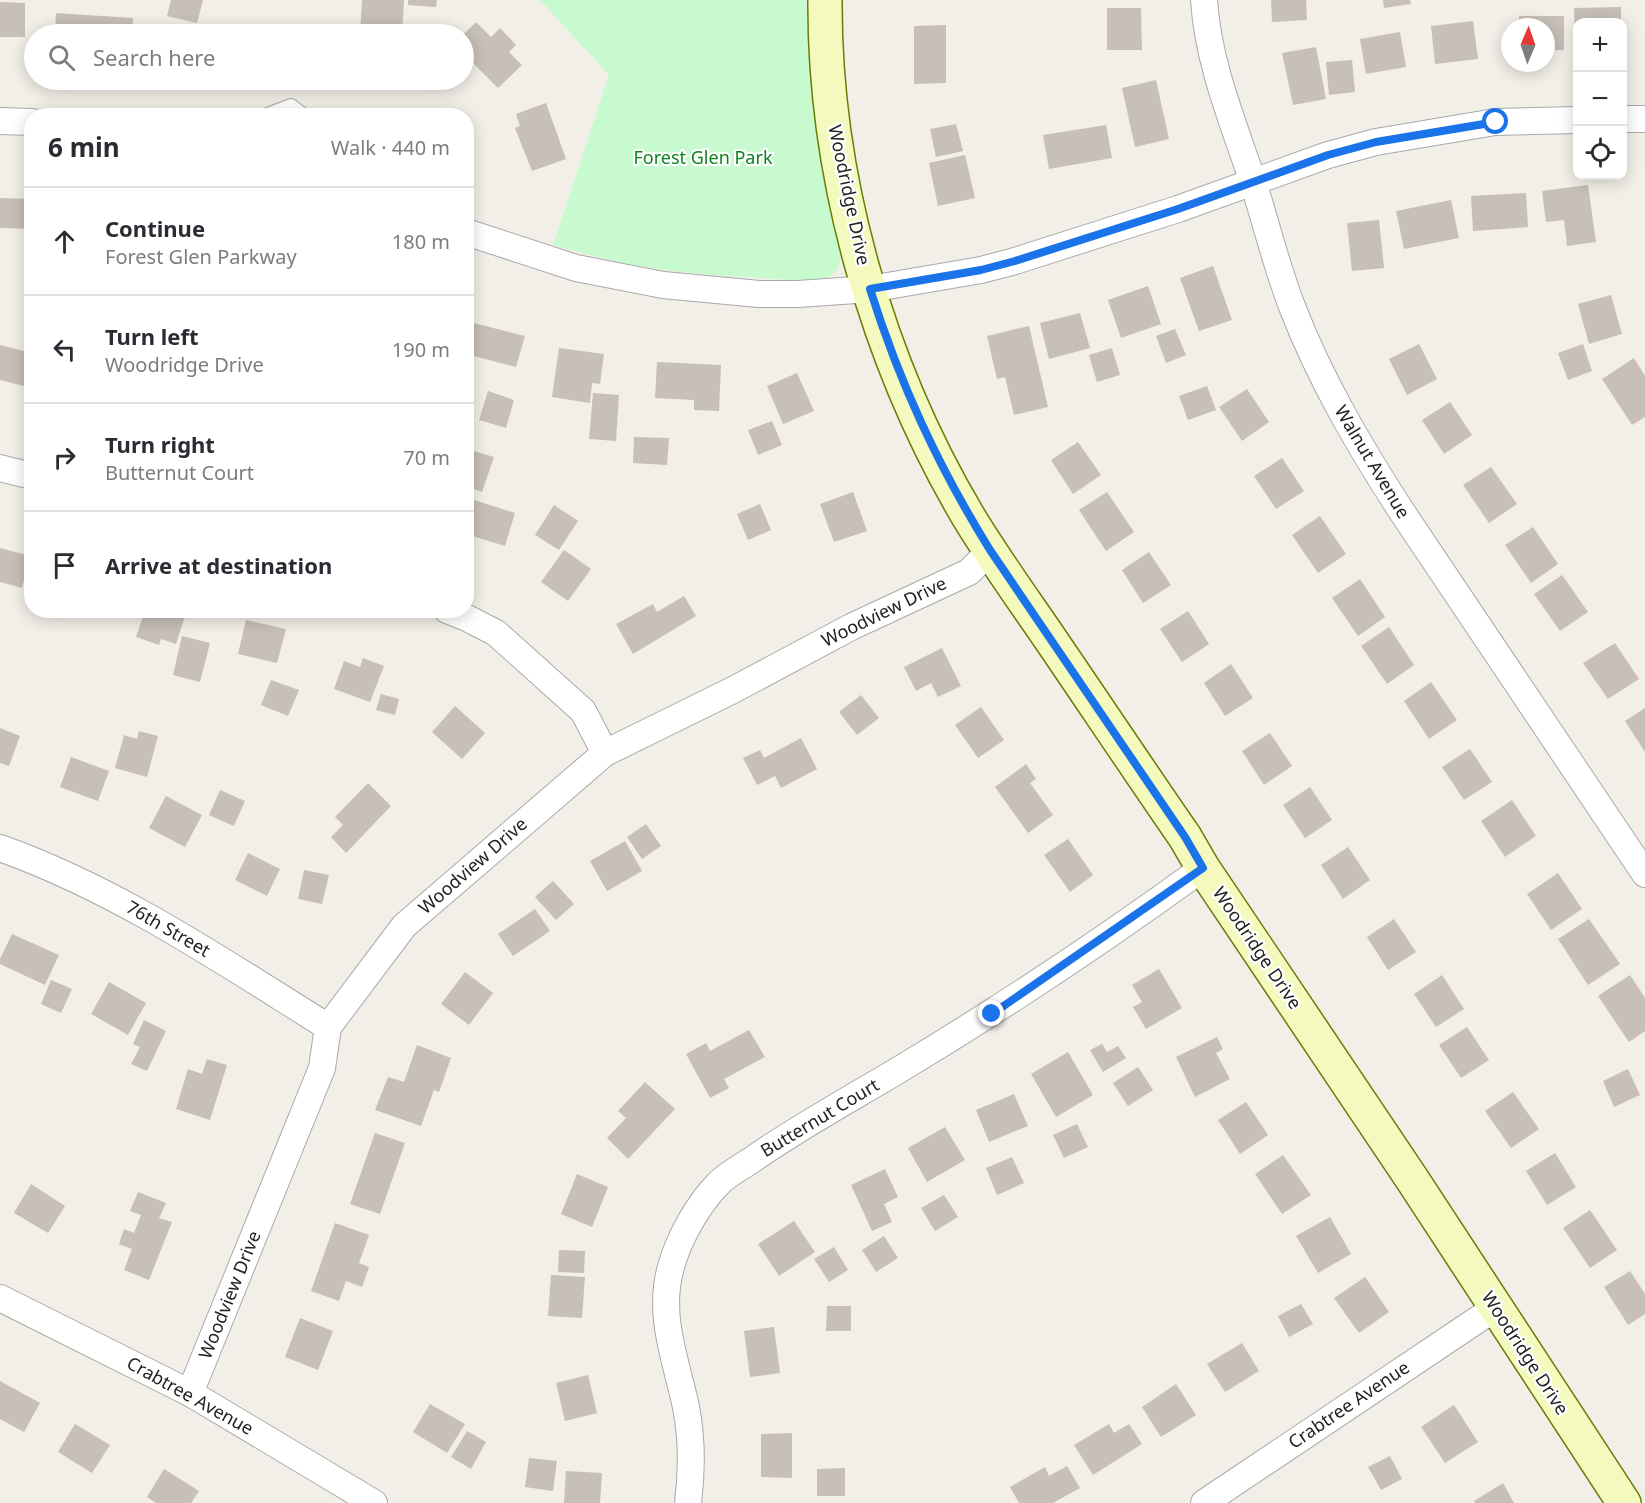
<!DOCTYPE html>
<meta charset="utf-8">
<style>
:root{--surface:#fff;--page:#f7f7f7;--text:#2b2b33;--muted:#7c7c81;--line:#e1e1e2}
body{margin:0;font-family:"Noto Sans",sans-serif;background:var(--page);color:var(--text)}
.controls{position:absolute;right:18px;top:18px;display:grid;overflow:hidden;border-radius:12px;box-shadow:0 3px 15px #0003}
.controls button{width:54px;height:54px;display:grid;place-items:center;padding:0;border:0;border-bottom:2px solid var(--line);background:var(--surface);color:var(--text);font:30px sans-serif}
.compass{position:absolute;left:1501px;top:18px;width:54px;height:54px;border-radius:50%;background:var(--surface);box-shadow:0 3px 15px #0003;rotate:2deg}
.stop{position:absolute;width:18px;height:18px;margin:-14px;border:4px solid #1a73e8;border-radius:50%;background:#fff}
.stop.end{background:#1a73e8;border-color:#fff;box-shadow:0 2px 6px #0008}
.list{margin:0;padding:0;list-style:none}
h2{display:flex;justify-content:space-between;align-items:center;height:78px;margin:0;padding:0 24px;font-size:26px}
h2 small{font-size:20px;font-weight:400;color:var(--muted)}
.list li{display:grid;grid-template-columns:39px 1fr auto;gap:18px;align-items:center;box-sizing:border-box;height:108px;padding:0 24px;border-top:2px solid var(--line)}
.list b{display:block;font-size:22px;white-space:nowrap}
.list p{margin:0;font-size:20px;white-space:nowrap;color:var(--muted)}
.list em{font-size:20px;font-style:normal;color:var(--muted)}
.icon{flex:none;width:33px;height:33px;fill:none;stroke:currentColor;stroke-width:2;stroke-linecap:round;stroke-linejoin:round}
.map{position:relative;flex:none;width:1645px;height:1503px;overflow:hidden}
.search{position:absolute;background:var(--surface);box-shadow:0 3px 15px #0003;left:24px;top:24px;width:450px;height:66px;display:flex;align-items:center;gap:15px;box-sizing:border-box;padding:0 21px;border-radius:33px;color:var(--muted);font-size:22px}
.panel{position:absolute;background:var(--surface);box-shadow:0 3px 15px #0003;left:24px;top:108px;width:450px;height:510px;border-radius:24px}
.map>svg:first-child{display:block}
</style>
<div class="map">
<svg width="1645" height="1503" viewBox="0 0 1645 1503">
<rect width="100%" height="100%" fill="#f2efe8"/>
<path fill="#c7face" d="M540,0H806C809,65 815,130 826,194C829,212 845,249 839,265C837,272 830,277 823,278C808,282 788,279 773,279C732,276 691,274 651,268C618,263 585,254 553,245L609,75Z"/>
<g fill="#c7bfb8">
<path d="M171,0H203L197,23L167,16Z"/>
<path d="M362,0H404L402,34L360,32Z"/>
<path d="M408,0H437L436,7L408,5Z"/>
<path d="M1271,0H1306L1307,20L1272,22Z"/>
<path d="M1383,0H1410L1411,4L1384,8Z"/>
<path d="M0,2L25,3V37H0Z"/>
<path d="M1621,7V22H1578V39H1575L1574,8Z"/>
<path d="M1107,8H1141L1142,50H1107Z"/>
<path d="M56,13L133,18L132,34H55Z"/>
<path d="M1519,16H1564V50H1546V27H1519Z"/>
<path d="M1473,21L1478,59L1435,64L1431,26Z"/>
<path d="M476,22L491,37L500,28L516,45L509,52L522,65L498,88L464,54V34Z"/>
<path d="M946,25V83L914,84V26Z"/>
<path d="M184,30L222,33V34H184Z"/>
<path d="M1400,32L1406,67L1366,74L1360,39Z"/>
<path d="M1316,47L1326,99L1293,105L1282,53Z"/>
<path d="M1352,60L1355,92L1329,95L1326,62Z"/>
<path d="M1156,80L1169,139L1135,147L1122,88Z"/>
<path d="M546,103L566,159L532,171L515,128L520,126L516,114Z"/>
<path d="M956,124L963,151L936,157L930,129Z"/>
<path d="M1106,125L1112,158L1049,169L1043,135Z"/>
<path d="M965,155L975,198L938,206L929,163Z"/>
<path d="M1588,185L1596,242L1567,246L1564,220L1546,222L1542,191Z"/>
<path d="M1526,193L1528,227L1473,231L1471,196Z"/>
<path d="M0,198L32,199V229L0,228Z"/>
<path d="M1451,200L1459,238L1404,249L1396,211Z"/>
<path d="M1379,220L1384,268L1352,271L1347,223Z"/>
<path d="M1213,266L1232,320L1199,331L1180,278Z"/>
<path d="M1148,286L1161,324L1121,338L1108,300Z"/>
<path d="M1611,295L1622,334L1589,344L1578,304Z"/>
<path d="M1080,313L1090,348L1049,359L1040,323Z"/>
<path d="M466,321L525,336L516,367L466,354Z"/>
<path d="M1029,326L1048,407L1014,415L1005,377L997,379L987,336Z"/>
<path d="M1175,329L1186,355L1166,363L1156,336Z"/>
<path d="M1419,344L1437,379L1407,395L1389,359Z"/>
<path d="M1583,344L1592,371L1568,380L1558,353Z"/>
<path d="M0,345L32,353V388L0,380Z"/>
<path d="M559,348L604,354L600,384L592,383L590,403L552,397Z"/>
<path d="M1112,348L1120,375L1097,382L1089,355Z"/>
<path d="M1634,358L1645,376V417L1632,425L1602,379Z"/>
<path d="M657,362L721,365L719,411L694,410V400L655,398Z"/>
<path d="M797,373L814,411L783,424L767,386Z"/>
<path d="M1207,386L1216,410L1188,420L1179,396Z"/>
<path d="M1247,389L1269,422L1242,441L1219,407Z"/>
<path d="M488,391L514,400L506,428L479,420Z"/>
<path d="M593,393L619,395L616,441L589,439Z"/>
<path d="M1450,402L1472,435L1444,454L1422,420Z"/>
<path d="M772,421L782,445L758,455L748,430Z"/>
<path d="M634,437L669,438L667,465L633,463Z"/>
<path d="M1078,442L1101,475L1073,494L1051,460Z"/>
<path d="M470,450L494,457L482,492L466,486V461Z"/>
<path d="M1282,458L1304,491L1276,509L1254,476Z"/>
<path d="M1491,467L1517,504L1489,523L1463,485Z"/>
<path d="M853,492L867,531L834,542L820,504Z"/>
<path d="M1107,492L1134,532L1106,551L1079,510Z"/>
<path d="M474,500L515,513L505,546L466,534V523Z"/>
<path d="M760,504L771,530L748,540L737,514Z"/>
<path d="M554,505L578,521L559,550L535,535Z"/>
<path d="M1320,516L1346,554L1318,573L1292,535Z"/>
<path d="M1533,527L1558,564L1531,583L1505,545Z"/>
<path d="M0,548L30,556L22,588L0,582Z"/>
<path d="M564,550L591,569L568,601L541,582Z"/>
<path d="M1149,552L1171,585L1143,603L1122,570Z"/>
<path d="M1562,575L1588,612L1560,631L1534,594Z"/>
<path d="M1360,579L1385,617L1358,636L1332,598Z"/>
<path d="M684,596L696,616L633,654L616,624L653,604L657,612Z"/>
<path d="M145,610H187L176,644L161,639L159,645L136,637Z"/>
<path d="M1188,611L1209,644L1182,662L1160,629Z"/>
<path d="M246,620L286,629L277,663L238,654Z"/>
<path d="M1389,627L1414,665L1387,684L1361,646Z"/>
<path d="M182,636L210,643L200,682L173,675Z"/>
<path d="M1615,643L1639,679L1608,699L1583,663Z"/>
<path d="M942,648L961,686L938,697L931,683L916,691L904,667Z"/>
<path d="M363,658L384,666L370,702L334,689L344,661L360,667Z"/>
<path d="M1231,664L1253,698L1225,716L1204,683Z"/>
<path d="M271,680L299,690L288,716L261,705Z"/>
<path d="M1431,682L1457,720L1429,739L1404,701Z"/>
<path d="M381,694L399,699L395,715L376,710Z"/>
<path d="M861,695L879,718L857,735L839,712Z"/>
<path d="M455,706L485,733L462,759L432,732Z"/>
<path d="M981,707L1004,740L978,758L955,725Z"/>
<path d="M1645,708V752L1625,721Z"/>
<path d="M0,728L20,736L9,766L0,763Z"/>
<path d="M139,731L158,736L147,777L115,768L124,735L137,739Z"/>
<path d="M1270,733L1292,766L1264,785L1242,751Z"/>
<path d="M801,738L817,769L781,788L775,776L757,785L743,758L760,750L764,758Z"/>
<path d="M1470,749L1492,782L1464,800L1442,767Z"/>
<path d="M71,757L109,771L98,801L60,787Z"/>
<path d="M1026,764L1036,779L1030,783L1053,815L1028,833L995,787Z"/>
<path d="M368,783L391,806L346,853L331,837L343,825L335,817Z"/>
<path d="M1310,787L1332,820L1305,838L1283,805Z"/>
<path d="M220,790L245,801L234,826L209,815Z"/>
<path d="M166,796L202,815L185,847L149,828Z"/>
<path d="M1512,800L1536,836L1505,857L1481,821Z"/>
<path d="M646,824L661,846L642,859L627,837Z"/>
<path d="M1068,839L1093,875L1070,892L1044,855Z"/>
<path d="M625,841L642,871L607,891L590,861Z"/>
<path d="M1348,847L1370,880L1343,899L1321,865Z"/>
<path d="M248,853L280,869L267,896L235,880Z"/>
<path d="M304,870L329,875L322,904L298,899Z"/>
<path d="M1558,873L1582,909L1551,930L1527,894Z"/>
<path d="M553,881L574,904L556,920L535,897Z"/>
<path d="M535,909L550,931L513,956L498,934Z"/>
<path d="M1394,919L1416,952L1388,970L1367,937Z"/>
<path d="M1589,919L1620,964L1588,985L1558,939Z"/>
<path d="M12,934L59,955L45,985L0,964V959Z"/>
<path d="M1159,969L1182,1008L1146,1029L1133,1007L1142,1002L1132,985Z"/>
<path d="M465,972L493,993L469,1025L441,1004Z"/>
<path d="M1442,975L1464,1009L1436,1027L1414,994Z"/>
<path d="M1630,975L1645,998V1031L1629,1042L1598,996Z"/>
<path d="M51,980L72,989L61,1013L41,1004Z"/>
<path d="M109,982L146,1003L128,1035L91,1014Z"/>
<path d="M144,1020L166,1031L147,1071L131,1064L140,1047L133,1044Z"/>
<path d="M1467,1027L1489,1060L1461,1078L1439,1045Z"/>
<path d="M749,1030L765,1057L724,1079L729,1088L710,1098L686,1054L706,1043L710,1051Z"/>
<path d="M1217,1037L1223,1049L1216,1053L1230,1079L1195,1097L1176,1057Z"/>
<path d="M1102,1044L1107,1052L1118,1046L1126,1058L1103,1072L1090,1050Z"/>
<path d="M417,1045L451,1058L439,1092L434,1090L421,1126L375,1110L388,1077L404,1082Z"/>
<path d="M1068,1052L1093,1095L1056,1117L1031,1074Z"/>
<path d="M207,1059L227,1065L210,1120L176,1109L188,1069L202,1074Z"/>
<path d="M1138,1067L1153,1090L1128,1106L1113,1083Z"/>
<path d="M1628,1069L1640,1095L1614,1107L1603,1081Z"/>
<path d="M645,1082L675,1109L628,1159L607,1138L626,1118L618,1111Z"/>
<path d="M1513,1092L1539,1129L1511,1148L1485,1111Z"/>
<path d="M1014,1094L1028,1126L989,1142L976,1110Z"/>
<path d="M1246,1102L1268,1135L1240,1154L1218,1120Z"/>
<path d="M1077,1124L1088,1147L1064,1158L1053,1135Z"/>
<path d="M945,1127L965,1160L927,1182L908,1148Z"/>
<path d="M375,1133L405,1143L380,1214L350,1204Z"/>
<path d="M1555,1153L1576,1187L1547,1205L1526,1171Z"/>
<path d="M1283,1155L1311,1195L1282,1214L1255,1174Z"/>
<path d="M1012,1157L1024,1183L997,1195L986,1168Z"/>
<path d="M885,1169L898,1197L884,1204L892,1222L872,1231L851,1185Z"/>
<path d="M577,1174L608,1187L592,1227L561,1214Z"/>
<path d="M31,1184L65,1206L48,1233L14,1213Z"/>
<path d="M138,1192L166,1203L159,1218L172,1222L149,1280L124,1270L132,1249L119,1244L124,1229L134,1233L141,1215L130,1211Z"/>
<path d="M944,1195L958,1217L935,1231L921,1208Z"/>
<path d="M1590,1210L1617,1250L1590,1268L1563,1228Z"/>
<path d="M1330,1217L1351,1254L1318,1273L1296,1236Z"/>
<path d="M794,1221L815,1252L779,1276L758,1244Z"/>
<path d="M335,1223L369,1235L359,1263L369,1267L362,1287L346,1281L339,1301L311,1291Z"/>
<path d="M884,1236L898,1258L876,1272L862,1250Z"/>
<path d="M834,1247L848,1270L829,1282L814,1259Z"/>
<path d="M559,1250L585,1251L584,1273L558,1272Z"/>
<path d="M1630,1271L1645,1294V1314L1628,1325L1604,1287Z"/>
<path d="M551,1275L585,1277L582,1318L548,1316Z"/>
<path d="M1365,1277L1389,1312L1359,1333L1334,1298Z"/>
<path d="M1301,1304L1313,1324L1289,1337L1278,1316Z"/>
<path d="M827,1306H851V1331H826Z"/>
<path d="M300,1318L333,1331L318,1370L285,1357Z"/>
<path d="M774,1327L780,1373L750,1377L744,1331Z"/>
<path d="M1242,1343L1259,1371L1225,1392L1207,1364Z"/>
<path d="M588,1375L597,1413L565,1421L556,1383Z"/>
<path d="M0,1381L40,1403L24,1432L0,1419Z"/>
<path d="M1176,1384L1196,1415L1161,1437L1142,1407Z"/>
<path d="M430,1404L465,1424L447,1453L413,1432Z"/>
<path d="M1454,1405L1478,1442L1445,1463L1421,1427Z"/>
<path d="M75,1424L110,1445L92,1473L58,1452Z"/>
<path d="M1109,1424L1114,1433L1129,1424L1142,1444L1093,1475L1074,1445Z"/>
<path d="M467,1431L486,1442L471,1469L451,1457Z"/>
<path d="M792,1433V1478L761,1477V1434Z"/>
<path d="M1390,1456L1402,1479L1381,1490L1368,1467Z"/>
<path d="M529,1458L557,1461L553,1491L525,1487Z"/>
<path d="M1067,1466L1080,1488L1053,1503H1019L1010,1487L1045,1467L1049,1476Z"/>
<path d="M845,1468V1496H817V1469Z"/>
<path d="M164,1469L199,1491L191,1503H156L147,1497Z"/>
<path d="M566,1471L602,1473L600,1503H564Z"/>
<path d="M1503,1483L1514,1503H1475L1474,1501Z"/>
</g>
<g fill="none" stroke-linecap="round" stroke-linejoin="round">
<g stroke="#a9a9a9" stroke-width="16">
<path id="lane" d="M265,116L291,106L304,116"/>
</g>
<g stroke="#a9a9a9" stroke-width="28">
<g id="street">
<path d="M1204,0C1208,62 1232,120 1252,179C1266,222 1276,266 1293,309C1321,381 1360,447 1402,512L1645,874"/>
<path d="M1622,119H1645"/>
<path d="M0,121L32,122"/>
<path d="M466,232L576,268L663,285L759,294H798L870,289L981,270L1015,261L1178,209L1328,155L1376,142L1495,122L1578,120"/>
<path d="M0,468L32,476"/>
<path d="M447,610L467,618L496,633L583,711L605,753"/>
<path d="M0,848C118,890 222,961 328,1027"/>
<path d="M0,1298L190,1393L374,1503"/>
<path d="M190,1393L322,1068L328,1027L404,926L605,753L733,690L851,627L969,572L990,551"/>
<path d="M688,1503C692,1471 692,1438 686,1407C676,1360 657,1315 671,1267C678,1240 698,1204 718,1184C728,1173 744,1166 756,1157C801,1126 850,1099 897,1071C1002,1008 1104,940 1203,868"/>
<path d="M1204,1503L1495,1308"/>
</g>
</g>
<g stroke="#697c06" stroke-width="36">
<path id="secondary" d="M825,0C824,177 878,364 968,516C994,559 1023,599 1051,640C1096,706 1140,772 1185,837L1203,868L1412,1179L1624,1503"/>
</g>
<use href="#lane" stroke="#fff" stroke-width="14"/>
<use href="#street" stroke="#fff" stroke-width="26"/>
<use href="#secondary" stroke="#f4fabe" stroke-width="33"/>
</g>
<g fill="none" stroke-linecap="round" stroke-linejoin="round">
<path stroke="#1a73e8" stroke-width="8" d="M992,1014L1203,868L1185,837L990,550C938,466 900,384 870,289L981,270L1015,261L1178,209L1328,155L1376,142L1496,122"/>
</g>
<g text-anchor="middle" stroke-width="4.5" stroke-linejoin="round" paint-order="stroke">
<g font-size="18" fill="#0d831c" stroke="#fff">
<text x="703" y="164">Forest Glen Park</text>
</g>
<g font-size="18" fill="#222" stroke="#fff">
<text transform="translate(849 195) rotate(78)" y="6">Woodridge Drive</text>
<text transform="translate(1372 462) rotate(59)" y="6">Walnut Avenue</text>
<text transform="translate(884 612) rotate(-26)" y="6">Woodview Drive</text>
<text transform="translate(473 866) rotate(-41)" y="6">Woodview Drive</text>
<text transform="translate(168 929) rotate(30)" y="6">76th Street</text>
<text transform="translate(1257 948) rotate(56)" y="6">Woodridge Drive</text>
<text transform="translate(820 1118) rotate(-31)" y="6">Butternut Court</text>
<text transform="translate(230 1295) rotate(-68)" y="6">Woodview Drive</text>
<text transform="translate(1525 1353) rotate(57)" y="6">Woodridge Drive</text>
<text transform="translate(190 1396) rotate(29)" y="6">Crabtree Avenue</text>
<text transform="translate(1349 1405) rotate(-34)" y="6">Crabtree Avenue</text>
</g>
</g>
</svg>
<div class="controls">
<button>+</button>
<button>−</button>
<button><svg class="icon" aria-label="locate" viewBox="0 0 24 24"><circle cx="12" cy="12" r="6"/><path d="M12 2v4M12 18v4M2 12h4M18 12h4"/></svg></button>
</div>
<svg class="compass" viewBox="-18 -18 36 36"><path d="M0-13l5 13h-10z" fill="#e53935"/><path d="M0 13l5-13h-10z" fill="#7c7c81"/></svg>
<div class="stop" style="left:1496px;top:122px"></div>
<div class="stop end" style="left:992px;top:1014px"></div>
<div class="search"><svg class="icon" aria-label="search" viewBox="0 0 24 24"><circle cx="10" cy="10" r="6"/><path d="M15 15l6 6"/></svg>Search here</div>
<section class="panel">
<h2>6 min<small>Walk · 440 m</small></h2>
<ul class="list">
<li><svg class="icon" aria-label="ahead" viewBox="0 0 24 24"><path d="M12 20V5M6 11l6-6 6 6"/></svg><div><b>Continue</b><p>Forest Glen Parkway</p></div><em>180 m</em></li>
<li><svg class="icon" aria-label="left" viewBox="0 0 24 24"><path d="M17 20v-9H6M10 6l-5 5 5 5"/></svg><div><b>Turn left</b><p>Woodridge Drive</p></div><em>190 m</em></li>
<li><svg class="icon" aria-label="right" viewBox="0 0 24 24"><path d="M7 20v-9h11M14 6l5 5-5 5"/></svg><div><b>Turn right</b><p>Butternut Court</p></div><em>70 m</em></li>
<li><svg class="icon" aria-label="arrive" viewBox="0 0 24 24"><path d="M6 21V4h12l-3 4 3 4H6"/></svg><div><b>Arrive at destination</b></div></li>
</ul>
</section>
</div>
